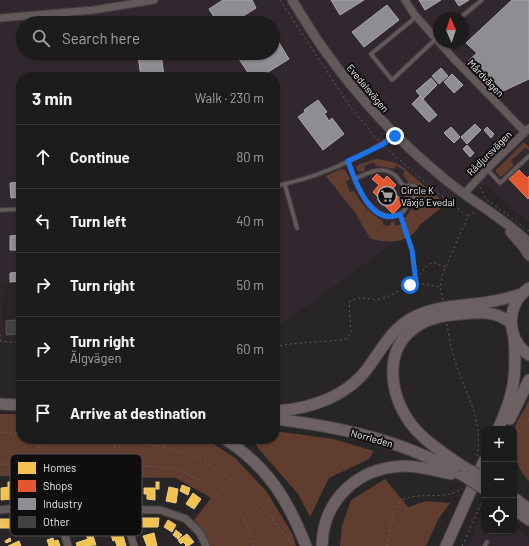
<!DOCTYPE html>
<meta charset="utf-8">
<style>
:root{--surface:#1d1c1c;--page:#2a2929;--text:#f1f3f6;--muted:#a0a1a3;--line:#3b3a3b}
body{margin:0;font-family:Barlow,sans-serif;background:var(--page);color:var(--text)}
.controls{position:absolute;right:12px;bottom:12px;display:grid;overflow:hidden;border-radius:8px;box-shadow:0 1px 3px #0004}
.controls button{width:36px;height:36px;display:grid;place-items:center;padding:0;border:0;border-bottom:1px solid var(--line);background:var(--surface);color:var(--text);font:20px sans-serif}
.compass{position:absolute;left:433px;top:12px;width:36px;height:36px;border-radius:50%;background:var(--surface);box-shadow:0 1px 3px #0004;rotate:357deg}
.stop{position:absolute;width:12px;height:12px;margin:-9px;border:3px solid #1a73e8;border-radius:50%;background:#fff}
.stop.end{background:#1a73e8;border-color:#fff;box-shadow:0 1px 4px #0008}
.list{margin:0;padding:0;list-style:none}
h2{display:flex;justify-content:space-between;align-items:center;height:52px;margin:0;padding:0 16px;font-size:17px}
h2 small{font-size:13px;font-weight:400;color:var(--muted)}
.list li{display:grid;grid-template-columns:26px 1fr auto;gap:12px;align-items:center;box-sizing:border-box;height:64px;padding:0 16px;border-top:1px solid var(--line)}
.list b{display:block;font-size:15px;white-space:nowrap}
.list p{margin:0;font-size:13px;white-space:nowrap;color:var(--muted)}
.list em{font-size:13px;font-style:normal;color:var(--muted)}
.icon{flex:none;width:22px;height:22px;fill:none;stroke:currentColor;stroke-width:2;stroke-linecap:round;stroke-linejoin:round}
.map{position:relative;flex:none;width:529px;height:546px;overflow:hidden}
.search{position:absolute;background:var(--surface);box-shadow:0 1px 3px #0004;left:16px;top:16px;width:264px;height:44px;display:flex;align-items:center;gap:10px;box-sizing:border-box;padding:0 14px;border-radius:22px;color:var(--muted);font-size:15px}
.panel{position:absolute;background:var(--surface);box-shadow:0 1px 3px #0004;left:16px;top:72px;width:264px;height:372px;border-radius:16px}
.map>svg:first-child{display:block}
</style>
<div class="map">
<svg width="529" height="546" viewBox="0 0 529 546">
<rect width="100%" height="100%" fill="#272526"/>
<g fill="#31282f" fill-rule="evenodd">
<path d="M0,0H529V223L484,184L446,204L420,225L414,233L405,239L395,242L275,329V77H21V283L0,284L6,291L1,299L4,338H0ZM439,18H463V42H439ZM23,23H273V53H23Z"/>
<path d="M484,508V531H514V527L529,539V546H468Z"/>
</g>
<g fill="#613d30">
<path d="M524,142L529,147V150L525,148L511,161L514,165L501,177L495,171Z"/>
<path d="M376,159L393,162L400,165L446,204C438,211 429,217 421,224C418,227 416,231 413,234C401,244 385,242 371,239L363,227L356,214L326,176L341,169L345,170L350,179L346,182L350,192L354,191C361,203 370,214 383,221V225L390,226L391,222L394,221L395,226L401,224L400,219L406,217L411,209L416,211L419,204L414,201C413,190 410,184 403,175L405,171L397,166L393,169L386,167L376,166L374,162L364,166L365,171L359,172L357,170L356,167L358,165Z"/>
<path d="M529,400V481C517,469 511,448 514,431C516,422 525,409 529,400Z"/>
<path d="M0,414H21V439H206L235,458L267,492L293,535L296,546H210L203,532L194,520L211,498L176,478L0,476Z"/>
<path d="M275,431L333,439L374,451L369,459L329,478L310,517L298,494L258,448L253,439H275Z"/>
<path d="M385,479L408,507L426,501L450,503L439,518L426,546H340L342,526L351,500Z"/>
</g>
<g fill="#f2c14e" stroke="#f0cd7d">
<path d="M8,482H14V488L8,487Z"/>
<rect x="156" y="482" width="3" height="7"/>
<path d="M182,485L190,488L188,495L180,491Z"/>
<path d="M10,487L11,499L1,500V488Z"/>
<path d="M169,487L178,489L176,503L166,501Z"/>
<path d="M144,488H155V500L147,499V494H144Z"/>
<path d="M193,493L201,499L194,509L186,504Z"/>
<path d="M137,518H159L158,527H137Z"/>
<path d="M0,519H10V524H13V530H10V528H0Z"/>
<path d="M168,520L176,525L172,532L164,527Z"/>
<path d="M176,530L182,535L178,539L173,535Z"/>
<path d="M122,532L126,546H117L115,540L113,541L111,535Z"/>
<path d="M92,533L96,545L77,546L76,543L88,539L86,535Z"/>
<path d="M154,533L157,546H147L143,536Z"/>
<path d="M187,534L194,542L188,546H185L186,545L183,542L181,544L178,540Z"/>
<path d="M10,538L11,541L6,543L5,541Z"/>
<path d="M53,538L54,541L58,540L60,546H49L47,540Z"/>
<path d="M19,541L21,546H8Z"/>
</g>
<g fill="#e4572e" stroke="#e68367">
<path d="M519,170L527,178L529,176V198L528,199L509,179Z"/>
<path d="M377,174L384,180L387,176L396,185L391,190L404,202L393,214L381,202L382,201L373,192L379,185L372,179Z"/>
</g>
<g fill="#8d8d92" stroke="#aaa9ad">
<path d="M223,0H252L256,8L232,23H218L209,9Z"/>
<path d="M331,0H364L340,15Z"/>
<path d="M419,0H441L425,10Z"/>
<path d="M455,0H469L459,6Z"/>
<path d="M512,0H529V79L501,92L468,61L477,53L466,43Z"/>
<path d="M387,5L399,20L364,47L352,32Z"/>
<path d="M168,19L169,23H142Z"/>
<path d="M273,33L289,59L260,77H251L235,53H273Z"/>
<path d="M155,53H161L164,77H141L138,56Z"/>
<path d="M441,68L448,76L439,84L432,76Z"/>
<path d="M452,74L463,85L454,93L444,82Z"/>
<path d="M431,78L437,85L423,99L416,91Z"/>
<path d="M420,96L437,115L429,122L412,104Z"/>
<path d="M318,100L327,112L324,113L329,121L332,118L344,134L323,150L298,117L305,112L304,110Z"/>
<path d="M475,124L481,130L467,144L461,137Z"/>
<path d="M451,127L460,137L454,143L444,133Z"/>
<path d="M487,127L494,134L491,138L484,130Z"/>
<path d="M467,145L474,153L470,157L463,149Z"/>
<path d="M21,182V197L11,198L10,183Z"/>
<path d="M21,235V250H10V236Z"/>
<path d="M21,272V281L10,282V273Z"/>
</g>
<path fill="#434243" stroke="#545254" d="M16,320L17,334L6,335V321Z"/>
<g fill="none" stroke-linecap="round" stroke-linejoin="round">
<g stroke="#434042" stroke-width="5.5">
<g id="service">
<path d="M416,17L371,54L392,80L439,36"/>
<path d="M460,18L482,0"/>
<path d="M348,161C354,177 358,193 370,205C395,232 422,206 399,180C395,174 388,170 381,170C372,170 362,176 354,179"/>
<path d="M487,169L500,183L529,156"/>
<path d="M285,185L297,228"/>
<path d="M275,186C314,179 362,158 395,135"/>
<path d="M404,186C422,182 425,197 408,199"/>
<path d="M0,210L21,209"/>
<path d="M485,546L487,542"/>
</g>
</g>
<g stroke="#434042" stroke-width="9">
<g id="minor">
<path d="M405,0L414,14L454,59L525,132"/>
<path d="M0,18L94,10L154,0"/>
<path d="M464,194L487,169L529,128"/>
<path d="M57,508L68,546"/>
<path d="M123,509L134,546"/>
<path d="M0,510L16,508L160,510L186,519L200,533L206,546"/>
</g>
</g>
<g stroke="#434042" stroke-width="11">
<g id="tertiary">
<path d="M292,0C303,17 313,35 325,51C358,97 396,139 440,175C468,200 502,216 529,243"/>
<path d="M510,232L523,247L529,256"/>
</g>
</g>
<g stroke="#434042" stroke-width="13">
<g id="primary">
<path d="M529,288C505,305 506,339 529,355"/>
<path d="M510,419L529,380"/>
<path d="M498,429C514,395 517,374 514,337"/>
<path d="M446,546L484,461"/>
</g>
</g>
<g stroke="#434042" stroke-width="13">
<g id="trunk">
<path d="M0,404L21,405"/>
<path d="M275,411C311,409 349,396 370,365C383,347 392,329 412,318C434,306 459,306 483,303C497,301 509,298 522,294"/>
<path d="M275,419C341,427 406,441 464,476"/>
<path d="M225,439C268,467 288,500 306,546"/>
<path d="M462,466C445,454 424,441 411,424C390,395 382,350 416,327C429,317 447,315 462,314C481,312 496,311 511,323"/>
<path d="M514,498L529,509"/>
<path d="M514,509L529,520"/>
<path d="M322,546C323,500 357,468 403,466C419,466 435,470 451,474"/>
</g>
</g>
<g stroke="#625b5d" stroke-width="1" stroke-dasharray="2 3" stroke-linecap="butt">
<path d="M280,0L351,108L379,141"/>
<path d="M385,147L434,190L468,216"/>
<path d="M480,187L486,199L529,231"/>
<path d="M401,218L412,251L416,281"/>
<path d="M417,283L440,287"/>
<path d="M443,300L440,287L443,273L468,216L476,212"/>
<path d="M447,324C449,336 451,349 455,361C465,392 484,421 477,456"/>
<path d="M0,334V340"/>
<path d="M0,341L21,343"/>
<path d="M275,347C300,341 322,343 346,339L351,332L349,302C361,294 368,301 380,299C393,296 404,287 416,282C420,273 424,267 433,262L445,267"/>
<path d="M0,432L21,434"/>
<path d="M32,439L37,443L39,448L62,463"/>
<path d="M150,439L166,448"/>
<path d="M514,441L524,424L529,419"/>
<path d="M40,447L44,439"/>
<path d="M100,462L113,448L134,441L191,454L235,481L259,503L294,546"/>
<path d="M0,464L34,465L49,463L81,465L99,462L138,465L178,469L206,484L216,494L243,516L253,546"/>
<path d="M57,501L58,464"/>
<path d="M387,546L394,513L401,501C419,490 446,502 462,488"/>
<path d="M462,546L484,497"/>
</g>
<use href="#service" stroke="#63585a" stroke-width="3.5"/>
<use href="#minor" stroke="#63585a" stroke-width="7"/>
<use href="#tertiary" stroke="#63585a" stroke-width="9"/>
<use href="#primary" stroke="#6e6164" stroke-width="11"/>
<use href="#trunk" stroke="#6c6063" stroke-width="11"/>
<g stroke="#434042" stroke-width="13" stroke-linecap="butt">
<g id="trunk-bridge">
<path d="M462,466L484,478"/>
<path d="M464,476L484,489"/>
</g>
</g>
<use href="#trunk-bridge" stroke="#6c6063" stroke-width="11"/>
</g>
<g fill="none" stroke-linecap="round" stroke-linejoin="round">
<path stroke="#1a73e8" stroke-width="5" d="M395,136L382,145L348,161C355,181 371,228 400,214L412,250L416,282L410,285"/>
</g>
<defs>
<g id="supermarket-ring" transform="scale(1)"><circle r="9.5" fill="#0f0e0f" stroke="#a7a4a6" stroke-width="1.5"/><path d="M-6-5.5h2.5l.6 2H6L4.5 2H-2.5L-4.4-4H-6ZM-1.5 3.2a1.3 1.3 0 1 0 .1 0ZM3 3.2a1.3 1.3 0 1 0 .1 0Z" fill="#a7a4a6"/></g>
</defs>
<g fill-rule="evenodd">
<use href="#supermarket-ring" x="387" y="196"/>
</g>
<g text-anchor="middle" stroke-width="4" stroke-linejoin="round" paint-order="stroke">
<g font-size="10" fill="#ece9eb" stroke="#0f0e0f">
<text transform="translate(486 78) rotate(46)" y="4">Mårdvägen</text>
<text transform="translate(368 88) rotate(50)" y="4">Evedalsvägen</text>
<text transform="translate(489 153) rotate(-45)" y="4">Rådjursvägen</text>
<text transform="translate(372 438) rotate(16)" y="4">Norrleden</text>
</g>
<g font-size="10" fill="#ece9eb" stroke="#0f0e0f" text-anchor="start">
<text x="401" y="194">Circle K<tspan x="401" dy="12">Växjö Evedal</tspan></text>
</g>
</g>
<rect x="10" y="454" width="132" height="82" rx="6" fill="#0f0e0f" stroke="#515051" stroke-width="1"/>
<rect x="18" y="462" width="18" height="12" fill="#f2c14e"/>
<rect x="18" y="480" width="18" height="12" fill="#e4572e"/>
<rect x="18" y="498" width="18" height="12" fill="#8d8d92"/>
<rect x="18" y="516" width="18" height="12" fill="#434243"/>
<g font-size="11" fill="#ece9eb">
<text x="43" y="472">Homes</text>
<text x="43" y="490">Shops</text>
<text x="43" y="508">Industry</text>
<text x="43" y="526">Other</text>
</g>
</svg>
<div class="controls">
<button>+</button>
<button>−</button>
<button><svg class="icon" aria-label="locate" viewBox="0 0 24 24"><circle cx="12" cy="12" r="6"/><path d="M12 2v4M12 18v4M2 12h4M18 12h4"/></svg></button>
</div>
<svg class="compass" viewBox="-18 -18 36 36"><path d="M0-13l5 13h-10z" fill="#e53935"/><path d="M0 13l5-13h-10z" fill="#a0a1a3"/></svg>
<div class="stop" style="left:410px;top:285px"></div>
<div class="stop end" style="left:395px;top:136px"></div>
<div class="search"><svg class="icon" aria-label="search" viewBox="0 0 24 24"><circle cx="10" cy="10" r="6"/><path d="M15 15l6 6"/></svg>Search here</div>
<section class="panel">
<h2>3 min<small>Walk · 230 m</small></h2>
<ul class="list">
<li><svg class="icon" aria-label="ahead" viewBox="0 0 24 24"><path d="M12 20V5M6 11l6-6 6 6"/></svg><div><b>Continue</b></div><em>80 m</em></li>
<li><svg class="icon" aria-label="left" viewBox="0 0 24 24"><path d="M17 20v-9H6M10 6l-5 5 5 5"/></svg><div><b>Turn left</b></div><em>40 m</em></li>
<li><svg class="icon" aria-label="right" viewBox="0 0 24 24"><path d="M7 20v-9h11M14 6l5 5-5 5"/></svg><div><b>Turn right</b></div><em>50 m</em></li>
<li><svg class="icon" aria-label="right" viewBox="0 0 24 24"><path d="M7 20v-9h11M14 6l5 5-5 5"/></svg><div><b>Turn right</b><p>Älgvägen</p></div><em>60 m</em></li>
<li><svg class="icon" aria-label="arrive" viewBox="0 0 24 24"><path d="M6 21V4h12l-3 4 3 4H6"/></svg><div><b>Arrive at destination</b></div></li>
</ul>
</section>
</div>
